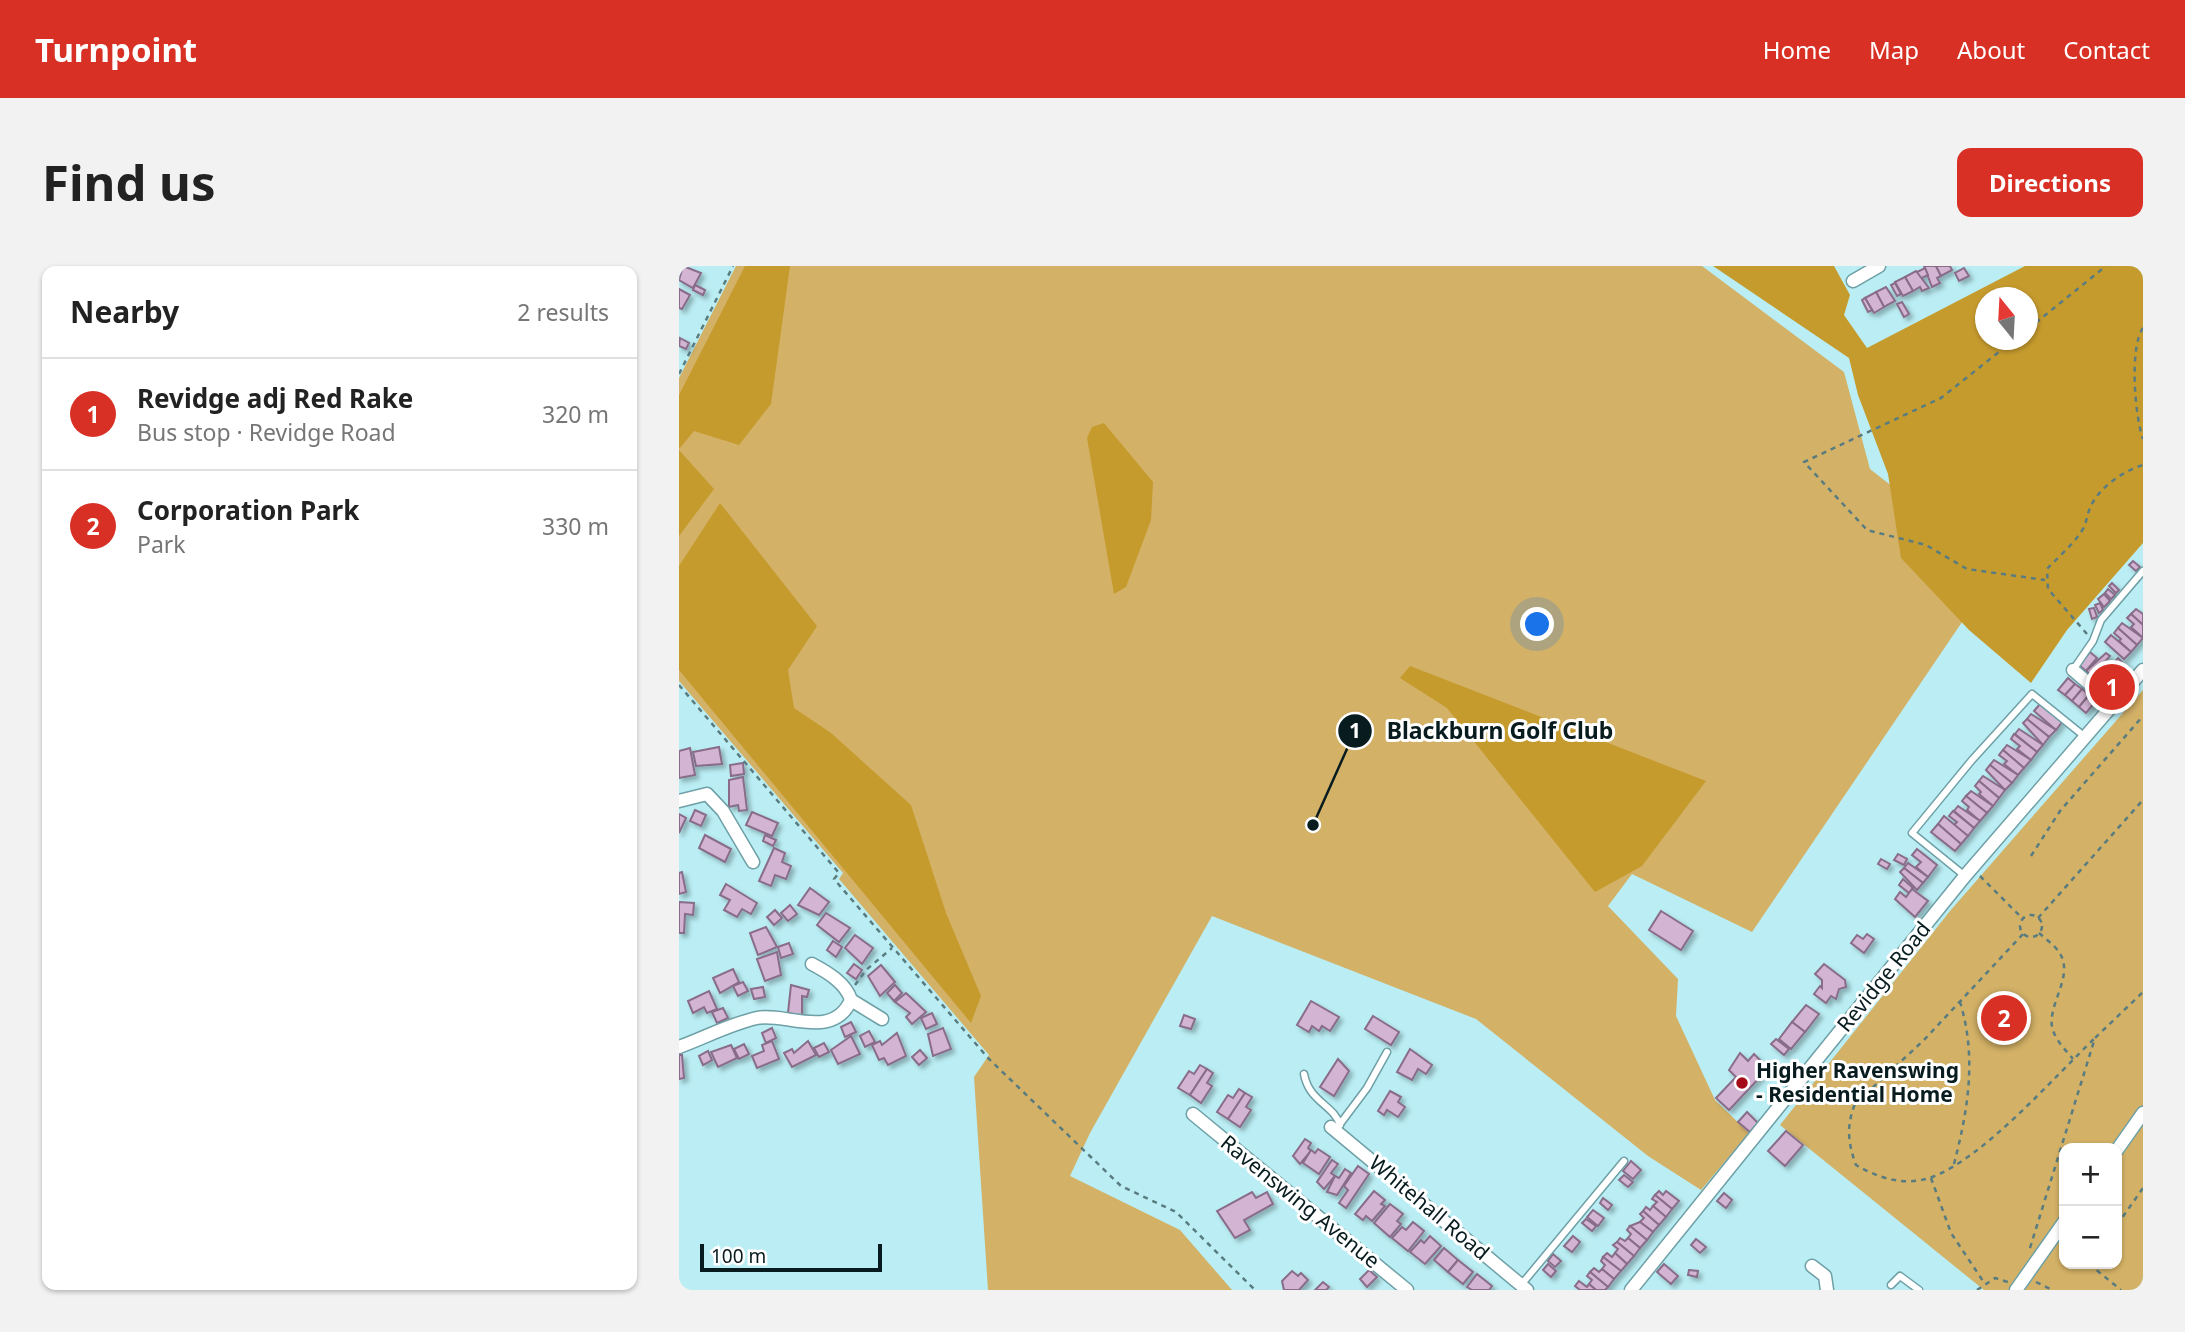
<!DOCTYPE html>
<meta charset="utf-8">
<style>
:root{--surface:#fff;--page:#f2f2f2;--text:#222;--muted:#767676;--line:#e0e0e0;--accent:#d93025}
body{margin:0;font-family:"Noto Sans",sans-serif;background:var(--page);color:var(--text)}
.controls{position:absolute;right:21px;bottom:21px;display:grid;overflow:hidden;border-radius:14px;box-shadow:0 2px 5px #0004}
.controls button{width:63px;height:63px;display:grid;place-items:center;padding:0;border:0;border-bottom:2px solid var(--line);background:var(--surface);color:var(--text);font:35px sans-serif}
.compass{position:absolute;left:1296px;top:21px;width:63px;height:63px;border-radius:50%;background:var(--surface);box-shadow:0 2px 5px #0004;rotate:342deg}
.scale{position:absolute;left:21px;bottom:18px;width:182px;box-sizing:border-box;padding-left:7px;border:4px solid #081c1f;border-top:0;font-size:19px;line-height:24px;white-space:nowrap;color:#081c1f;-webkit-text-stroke:5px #fff;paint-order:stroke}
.you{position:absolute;left:859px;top:359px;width:24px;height:24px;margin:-18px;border:5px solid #fff;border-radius:50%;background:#1a73e8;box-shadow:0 0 0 10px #1a73e833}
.badge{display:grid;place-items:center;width:46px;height:46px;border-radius:50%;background:var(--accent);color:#fff;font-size:23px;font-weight:700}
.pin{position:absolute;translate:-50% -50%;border:4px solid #fff;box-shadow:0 2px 7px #0006}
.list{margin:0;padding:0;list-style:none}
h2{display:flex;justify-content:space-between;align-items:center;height:91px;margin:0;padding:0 28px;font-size:30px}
h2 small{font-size:23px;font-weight:400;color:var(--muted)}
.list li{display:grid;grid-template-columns:46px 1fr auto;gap:21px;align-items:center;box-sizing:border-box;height:112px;padding:0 28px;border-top:2px solid var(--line)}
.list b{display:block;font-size:26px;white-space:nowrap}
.list p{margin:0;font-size:23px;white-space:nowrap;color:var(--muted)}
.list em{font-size:23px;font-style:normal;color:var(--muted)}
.map{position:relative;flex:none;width:1464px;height:1024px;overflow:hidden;border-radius:14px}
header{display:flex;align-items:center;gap:42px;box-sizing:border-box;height:98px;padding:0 35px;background:var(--accent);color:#fff}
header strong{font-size:33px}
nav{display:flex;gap:38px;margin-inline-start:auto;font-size:24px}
.intro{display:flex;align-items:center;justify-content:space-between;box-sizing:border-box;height:168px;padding:0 42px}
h1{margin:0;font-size:49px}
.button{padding:18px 32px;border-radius:14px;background:var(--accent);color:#fff;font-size:24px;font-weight:700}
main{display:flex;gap:42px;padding:0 42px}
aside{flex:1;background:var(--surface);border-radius:14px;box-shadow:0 2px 5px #0004}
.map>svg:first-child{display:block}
</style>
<header>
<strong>Turnpoint</strong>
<nav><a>Home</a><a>Map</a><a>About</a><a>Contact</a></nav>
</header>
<div class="intro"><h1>Find us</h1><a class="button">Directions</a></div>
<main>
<aside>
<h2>Nearby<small>2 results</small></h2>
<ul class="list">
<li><span class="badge">1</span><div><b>Revidge adj Red Rake</b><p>Bus stop · Revidge Road</p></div><em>320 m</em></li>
<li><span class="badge">2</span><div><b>Corporation Park</b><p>Park</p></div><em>330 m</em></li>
</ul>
</aside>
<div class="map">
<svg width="1464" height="1024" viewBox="0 0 1464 1024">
<defs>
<filter id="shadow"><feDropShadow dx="3.5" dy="3.5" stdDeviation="2" flood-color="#0004"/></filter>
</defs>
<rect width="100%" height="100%" fill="#baeef4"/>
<g fill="#d3b166" fill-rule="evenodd">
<path d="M57,0H1023L1165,106L1191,203L1319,303L1073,666L953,608L929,640L999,713L997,750L1030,821L1036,834L1070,867L1022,924L969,890L797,753L533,650L411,867L391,910L501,964L553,1024H309L295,811L310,789L160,613L164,607L0,415V112Z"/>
<path d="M1464,424V1024H1305L1101,859L1271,645ZM1385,882H1438V998H1385Z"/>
</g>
<g fill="#c69b2e" fill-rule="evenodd">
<path d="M66,0H111L92,138L60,179L15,165L0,183V129Z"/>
<path d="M1034,0H1155L1171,29L1165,49L1188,82L1346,0H1464V277L1388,364L1352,417L1290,364L1222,292L1209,208L1179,129L1170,92ZM1307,32H1349V74H1307Z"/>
<path d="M425,157L474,216L472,254L447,321L435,328L408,172L413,161Z"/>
<path d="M0,184L35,223L0,270Z"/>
<path d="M41,237L138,360L109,404L115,442L152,467L232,539L267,647L302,730L292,757L0,404V300Z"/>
<path d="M731,400L1027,515L963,600L916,626L768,442L721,412Z"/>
</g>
<g fill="#d3b5d3" stroke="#886c88" stroke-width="2" filter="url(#shadow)">
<path d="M4,0L22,7L14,22L0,14Z"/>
<path d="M1245,0H1257L1262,10L1258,12L1261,17L1253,21Z"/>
<path d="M1257,0H1271L1273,4L1262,10Z"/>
<path d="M1246,2L1249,9L1241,13L1238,6Z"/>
<path d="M1285,2L1290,10L1280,15L1276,7Z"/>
<path d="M1237,5L1250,22L1243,25L1241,21L1234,25L1226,11Z"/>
<path d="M1226,11L1234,25L1224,30L1216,16Z"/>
<path d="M1216,17L1222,28L1218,30L1212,19Z"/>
<path d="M16,19L26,24L24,29L14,24Z"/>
<path d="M1207,21L1216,35L1205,41L1197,26Z"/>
<path d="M0,23L11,29L3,43L0,42Z"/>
<path d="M1197,26L1205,41L1195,47L1186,32Z"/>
<path d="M1186,32L1193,44L1189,46L1183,34Z"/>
<path d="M1223,36L1230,48L1225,51L1218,38Z"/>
<path d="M1,72L10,77L7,83L0,80Z"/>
<path d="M1454,295L1461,301L1457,305L1450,299Z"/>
<path d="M1433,317L1440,324L1437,327L1430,320Z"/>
<path d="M1429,323L1436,329L1432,333L1426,327Z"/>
<path d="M1425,328L1431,335L1425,341L1419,333Z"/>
<path d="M1421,337L1424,344L1420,347L1416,339Z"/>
<path d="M1415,342L1418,351L1413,353L1410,343Z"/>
<path d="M1457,343L1464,348V359L1452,348Z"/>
<path d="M1452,348L1464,359V372L1452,361L1455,358L1448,352Z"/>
<path d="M1443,357L1464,372L1458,379L1439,362Z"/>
<path d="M1439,362L1458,379L1452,386L1440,375L1442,373L1435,367Z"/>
<path d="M1432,369L1452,386L1445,393L1426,376Z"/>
<path d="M1411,386L1418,392L1407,405L1400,399Z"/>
<path d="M1427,387L1431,390L1414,410L1407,405Z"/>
<path d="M1439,392L1447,400L1435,413L1427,406Z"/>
<path d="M1422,402L1435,413L1427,422L1414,410Z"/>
<path d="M1389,412L1396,418L1386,429L1379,424Z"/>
<path d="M1396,418L1403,423L1393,435L1386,429Z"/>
<path d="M1403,423L1410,429L1400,441L1393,435Z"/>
<path d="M1410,429L1417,435L1407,447L1400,441Z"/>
<path d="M1361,438L1383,456L1377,464L1355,445Z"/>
<path d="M1352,448L1377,464L1370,471L1348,453Z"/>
<path d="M1348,453L1370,471L1364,479L1344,457Z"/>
<path d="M1340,463L1364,479L1358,486L1336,468Z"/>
<path d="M1335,468L1358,486L1352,494L1338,483L1341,480L1332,473Z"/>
<path d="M1328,479L1352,494L1345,502L1324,484Z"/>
<path d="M40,481L43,498L17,500L14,486Z"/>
<path d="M11,482L16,509L0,512V485Z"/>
<path d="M1324,484L1345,502L1339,509L1325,498L1328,495L1320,489Z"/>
<path d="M1315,494L1339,509L1333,517L1311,499Z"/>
<path d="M64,497L65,508L52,510L51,499Z"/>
<path d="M1311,499L1333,517L1326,524L1307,504Z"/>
<path d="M1304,510L1326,524L1320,532L1300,515Z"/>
<path d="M64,511L68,544L60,545L59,539L50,541V514Z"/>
<path d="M1300,515L1320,532L1314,540L1300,528L1302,526L1296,520Z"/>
<path d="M1292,525L1314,540L1308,547L1287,530Z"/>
<path d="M1287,530L1308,547L1301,555L1288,544L1290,541L1283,535Z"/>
<path d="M1279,540L1301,555L1295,562L1275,545Z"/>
<path d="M16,544L27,549L22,560L11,555Z"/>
<path d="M1274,545L1295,562L1289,570L1275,559L1278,556L1270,550Z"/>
<path d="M73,546L99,557L93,570L67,559Z"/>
<path d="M0,548L7,552L0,567Z"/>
<path d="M1265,550L1289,570L1282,578L1259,558Z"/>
<path d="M1259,558L1282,578L1276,585L1252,566Z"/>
<path d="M26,569L52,583L46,596L20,582Z"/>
<path d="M86,569L97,574L94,580L84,575Z"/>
<path d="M95,582L106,587L103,596L112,600L107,613L96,609L92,620L80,615Z"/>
<path d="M1238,583L1258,599L1249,611L1237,601L1242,596L1233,589Z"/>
<path d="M1219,588L1228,593L1225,599L1215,594Z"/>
<path d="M1202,593L1211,598L1208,603L1199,598Z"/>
<path d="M1229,597L1249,611L1244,617L1225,602Z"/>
<path d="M1225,602L1244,617L1238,624L1221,606Z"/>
<path d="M3,606L7,626L0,628V607Z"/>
<path d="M1224,613L1234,622L1230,627L1220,619Z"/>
<path d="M47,618L78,637L72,648L63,643L58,651L45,644L51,634L41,629Z"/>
<path d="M131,622L150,636L140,649L119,639Z"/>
<path d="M1233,623L1249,635L1236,651L1216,633L1221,626L1227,631Z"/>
<path d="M0,636L15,637L14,649L6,648L5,667H0Z"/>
<path d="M111,639L118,648L109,655L102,647Z"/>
<path d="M96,644L103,652L95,659L88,651Z"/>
<path d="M982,645L1014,665L1002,684L970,664Z"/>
<path d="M147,647L171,662L160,676L138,659Z"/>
<path d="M87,661L98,681L79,689L71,667Z"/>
<path d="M1188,668L1195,673L1185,687L1172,677L1178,669L1184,673Z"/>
<path d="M176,669L194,682L183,698L166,682Z"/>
<path d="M154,675L163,681L157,691L148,684Z"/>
<path d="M110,677L114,688L102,692L99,681Z"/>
<path d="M98,686L102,709L86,715L78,693Z"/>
<path d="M175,698L183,704L177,713L168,707Z"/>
<path d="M1145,698L1166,714L1167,721L1160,723L1157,733L1152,730L1147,737L1135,728L1141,720L1143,722V714L1136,708Z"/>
<path d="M202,699L216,716L201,730L189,710Z"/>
<path d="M54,703L60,716L41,727L34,712Z"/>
<path d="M64,716L69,725L59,730L54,720Z"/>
<path d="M112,719L130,724L128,731L123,730V750L109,747Z"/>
<path d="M216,719L223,727L215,735L208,727Z"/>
<path d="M84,721L86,731L75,733L72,723Z"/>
<path d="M30,725L38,743L28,747L25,741L14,747L9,735Z"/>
<path d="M227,727L247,746L233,758L227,751L231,747L216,736Z"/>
<path d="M632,735L660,751L651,765L643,760L640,765L633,760L630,766L618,759Z"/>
<path d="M1127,739L1140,748L1126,766L1113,756Z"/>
<path d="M44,742L49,752L38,757L33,746Z"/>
<path d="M253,747L258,758L247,763L242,752Z"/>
<path d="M505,749L516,753L512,763L501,760Z"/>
<path d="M694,750L720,766L712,779L686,763Z"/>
<path d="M172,756L177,766L166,771L162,761Z"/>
<path d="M1113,756L1126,766L1112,783L1100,773Z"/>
<path d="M93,762L97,772L87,777L83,767Z"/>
<path d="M264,762L272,783L254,790L249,768Z"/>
<path d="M190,765L196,776L186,781L181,770Z"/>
<path d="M218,767L227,790L209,799L205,792L200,794L193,779L201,775L203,779Z"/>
<path d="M172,770L181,788L159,798L152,784Z"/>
<path d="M1097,773L1110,783L1105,789L1092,778Z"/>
<path d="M93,775L100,793L78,802L73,790L85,785L83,779Z"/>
<path d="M129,775L137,789L113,801L105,787L113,783L115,787Z"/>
<path d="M145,777L150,786L140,791L135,782Z"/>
<path d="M65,778L70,788L60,793L55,783Z"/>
<path d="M52,779L58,792L39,801L32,786Z"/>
<path d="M731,783L753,799L747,808L739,803L733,814L718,806Z"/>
<path d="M241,784L248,792L240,799L233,791Z"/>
<path d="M29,785L33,794L24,799L20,790Z"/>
<path d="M1061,787L1069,795L1075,788L1083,796L1078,802L1084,808L1050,844L1037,832L1057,811L1050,804Z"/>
<path d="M0,789H3L5,812L0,813Z"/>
<path d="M659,793L670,805L655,830L641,821Z"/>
<path d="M521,799L528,803L511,829L499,822L510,805L515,808Z"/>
<path d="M528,803L534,807L528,817L533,820L522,837L511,829Z"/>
<path d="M560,823L566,827L549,853L538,846L549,829L554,832Z"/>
<path d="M711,825L722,831L719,836L726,841L719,851L708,844L705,849L699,845Z"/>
<path d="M566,827L573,831L567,841L572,844L561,861L549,853Z"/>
<path d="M1068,846L1079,857L1071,866L1059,856Z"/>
<path d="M1107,865L1124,879L1106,900L1089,885Z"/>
<path d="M626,873L632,877L629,882L632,885L621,898L614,890Z"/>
<path d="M639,883L651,891L640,908L624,897L632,884L636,887Z"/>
<path d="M653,894L659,898L652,907L656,910L645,923L638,916Z"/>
<path d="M952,895L962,904L954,913L944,905Z"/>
<path d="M679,900L690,908L667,942L660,937L669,924L665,920Z"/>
<path d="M666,903L672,907L658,929L648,926L656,910L660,912Z"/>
<path d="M945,909L954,916L949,921L940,914Z"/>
<path d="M695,925L706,934L702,938L706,940L693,955L687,950L684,954L676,948Z"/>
<path d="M980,925L984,929L987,925L1000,935L993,943L976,929Z"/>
<path d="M573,926L577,932L588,926L594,938L565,954L571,964L556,972L538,945Z"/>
<path d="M1045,927L1053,934L1047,942L1038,935Z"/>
<path d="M976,929L993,943L987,951L974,940L978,936L973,933Z"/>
<path d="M924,932L933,939L929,944L921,937Z"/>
<path d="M711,938L724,948L718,955L722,958L711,971L695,957Z"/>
<path d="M974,940L987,951L980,959L964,945L967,941L971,944Z"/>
<path d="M914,944L925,952L919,960L908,951Z"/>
<path d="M964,945L980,959L974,966L961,956L965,952L961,948Z"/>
<path d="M907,953L917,960L913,965L903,957Z"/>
<path d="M734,956L745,965L729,985L713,972L723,961L727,964Z"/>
<path d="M961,956L974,966L968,974L951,960Z"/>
<path d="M951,960L968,974L961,982L949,972L952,968L948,964Z"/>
<path d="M751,970L762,980L746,998L731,986L742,974L745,977Z"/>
<path d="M894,970L901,976L893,986L885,980Z"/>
<path d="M941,972L946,975L949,972L961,982L955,990L938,976Z"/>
<path d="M1017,973L1027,981L1021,987L1012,979Z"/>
<path d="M938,976L955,990L948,998L936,987L939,983L934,979Z"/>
<path d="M765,982L779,994L769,1006L755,994Z"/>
<path d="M928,987L933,991L936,987L948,998L942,1005L924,991Z"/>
<path d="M874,988L882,995L876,1001L869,995Z"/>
<path d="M924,991L942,1005L935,1013L923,1003L926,999L922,995Z"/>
<path d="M779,994L794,1006L784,1018L769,1006Z"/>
<path d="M869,998L877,1005L872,1011L864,1004Z"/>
<path d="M985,998L999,1010L992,1018L978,1006Z"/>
<path d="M915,1002L920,1006L923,1003L935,1013L929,1021L911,1006Z"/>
<path d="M690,1004L698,1011L688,1021L681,1013Z"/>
<path d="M1010,1004L1019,1005L1018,1011L1009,1009Z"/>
<path d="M613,1005L619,1010L622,1007L629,1014L620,1024H605L603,1015Z"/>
<path d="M911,1006L929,1021L926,1024H917L910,1018L913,1014L908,1010Z"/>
<path d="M798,1008L813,1020L810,1024H793L788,1021Z"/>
<path d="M900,1015L908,1021L910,1018L917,1024H901L896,1020Z"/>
<path d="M644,1016L650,1021L647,1024H636Z"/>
</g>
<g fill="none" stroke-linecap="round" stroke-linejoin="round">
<g stroke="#6ea0a6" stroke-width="9">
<g id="lane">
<path d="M1394,404L1414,375L1422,354L1464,305"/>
<path d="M1286,610L1233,567L1293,494L1353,428L1405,470"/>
<path d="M625,808C630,836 655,839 661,859"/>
<path d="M661,858L688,822L708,786"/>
<path d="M842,1019L945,895"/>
<path d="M1212,1019L1221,1010L1240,1024"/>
</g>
</g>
<g stroke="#6ea0a6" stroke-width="15">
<g id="street">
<path d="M1174,15L1200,0"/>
<path d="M1394,404L1434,438"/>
<path d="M0,535L28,528L44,545L74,596"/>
<path d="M172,734L203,753"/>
<path d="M0,781C25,772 51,758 78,752C106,746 154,775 172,734C167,717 148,706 133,698"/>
<path d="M514,848L728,1024"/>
<path d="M652,861L848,1024"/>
<path d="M1438,884L1464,847"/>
<path d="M1133,1000L1146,1010L1148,1024"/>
<path d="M952,1024L1286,610L1464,404"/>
<path d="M1337,1024L1385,956"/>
</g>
</g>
<g stroke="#597c80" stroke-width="2.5" stroke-dasharray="5 5" stroke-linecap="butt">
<path d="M1464,62C1450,82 1456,151 1464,173"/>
<path d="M1349,63L1427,0"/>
<path d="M1335,74L1262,132L1125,196L1188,264L1247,279L1288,303L1366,314"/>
<path d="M0,108L54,0"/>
<path d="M1408,368L1369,323L1368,303C1380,290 1394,279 1404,263C1408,255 1408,249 1411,242C1419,222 1444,205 1464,199"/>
<path d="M0,419L160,607L155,613L309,792L442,920L497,946L576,1024"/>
<path d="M1352,590L1381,545L1464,450"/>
<path d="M1301,610L1343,652"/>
<circle cx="1352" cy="660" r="11"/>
<path d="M1359,652L1464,534"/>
<path d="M1360,667C1367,673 1375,679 1380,686C1396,709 1369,737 1373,761C1376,774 1386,783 1394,793"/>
<path d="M1344,668L1245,774L1176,838C1167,860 1169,877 1177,899C1199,912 1227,921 1253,911C1305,892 1375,811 1416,772"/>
<path d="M176,719L187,704L213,682"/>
<path d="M1275,898C1289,844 1298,791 1281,736"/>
<path d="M1252,912L1272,967L1306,1018"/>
<path d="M1438,959L1464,922"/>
<path d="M1351,982L1416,772L1464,726"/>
<path d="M1410,998L1442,1024"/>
<path d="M1357,1016L1373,1024"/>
<path d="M1298,1024L1316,1012L1329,1016"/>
</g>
<use href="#lane" stroke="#fff" stroke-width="6"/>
<use href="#street" stroke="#fff" stroke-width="12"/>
</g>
<circle fill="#a40a18" stroke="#fff" stroke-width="2.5" cx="1063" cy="817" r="7"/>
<g text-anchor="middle" stroke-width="6" stroke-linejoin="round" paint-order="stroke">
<g font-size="21" fill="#081c1f" stroke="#fff">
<text transform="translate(1205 711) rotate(-51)" y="7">Revidge Road</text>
<text transform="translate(621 936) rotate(39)" y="7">Ravenswing Avenue</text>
<text transform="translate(750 942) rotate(40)" y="7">Whitehall Road</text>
</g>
<g font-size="21" font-weight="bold" fill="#081c1f" stroke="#fff" text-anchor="start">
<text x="1077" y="812">Higher Ravenswing<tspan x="1077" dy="24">- Residential Home</tspan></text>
</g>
</g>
<path fill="none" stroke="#081c1f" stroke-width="2.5" d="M634 559L676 465"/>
<g fill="#081c1f" stroke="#fff" stroke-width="2.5">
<circle cx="634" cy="559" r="7"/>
<circle cx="676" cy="465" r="18"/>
</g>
<g font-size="21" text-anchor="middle" font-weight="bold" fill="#fff">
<text x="676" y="472">1</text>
</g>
<g font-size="23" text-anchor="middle" font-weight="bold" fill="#081c1f" stroke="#fff" stroke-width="6" stroke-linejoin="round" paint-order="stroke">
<text x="821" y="473">Blackburn Golf Club</text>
</g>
</svg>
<div class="controls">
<button>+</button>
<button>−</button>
</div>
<svg class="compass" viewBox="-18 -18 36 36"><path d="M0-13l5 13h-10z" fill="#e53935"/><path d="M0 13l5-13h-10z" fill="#767676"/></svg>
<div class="scale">100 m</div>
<div class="you"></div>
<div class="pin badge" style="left:1433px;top:421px">1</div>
<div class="pin badge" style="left:1325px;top:752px">2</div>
</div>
</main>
